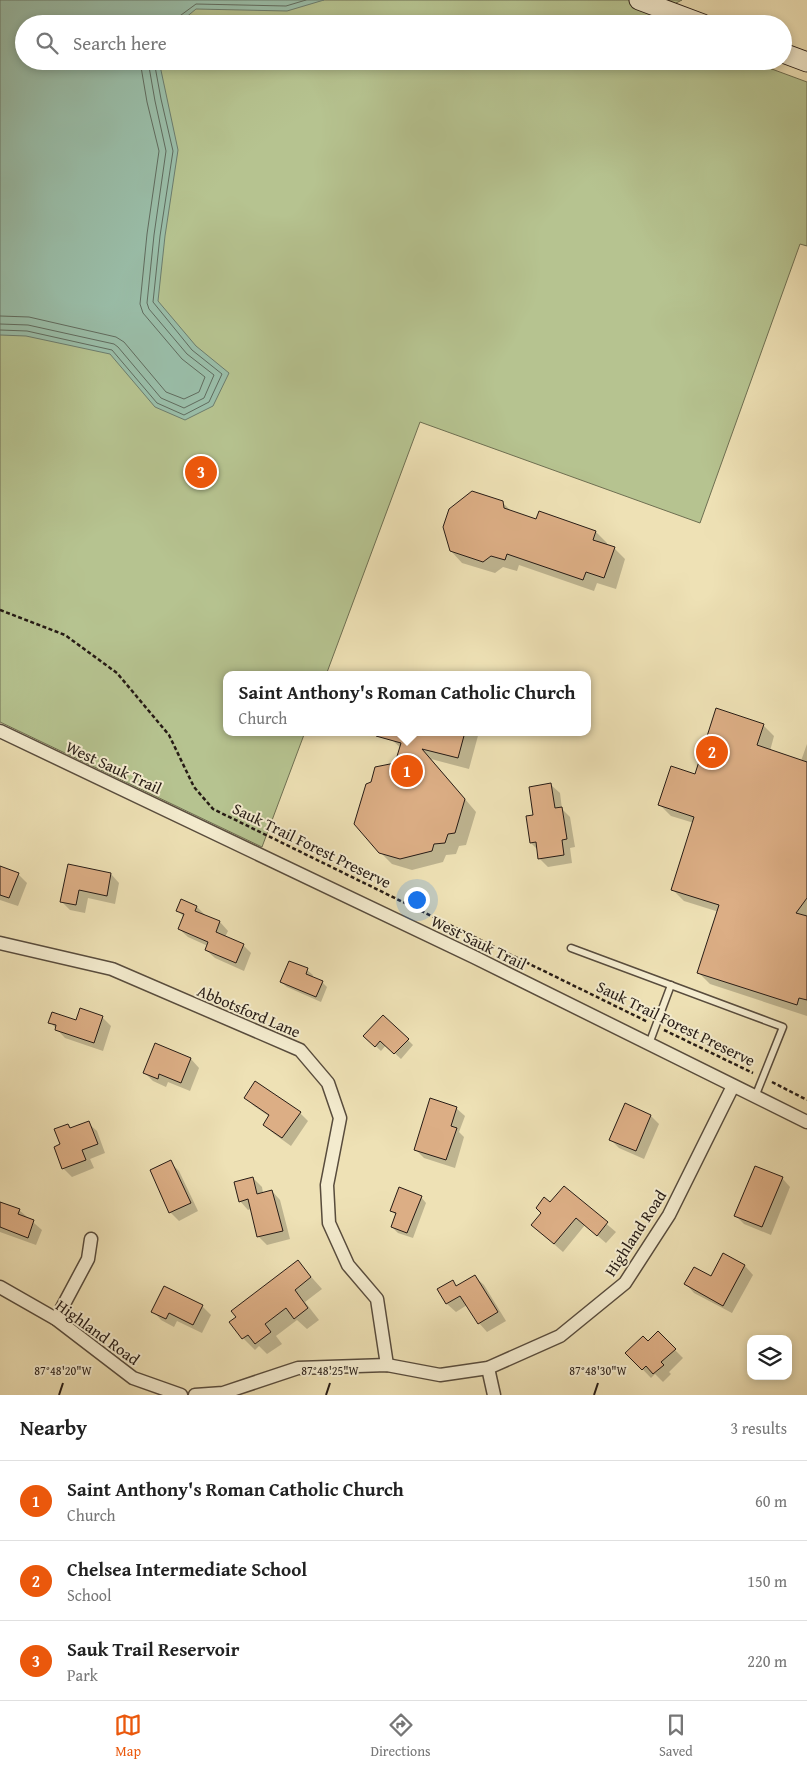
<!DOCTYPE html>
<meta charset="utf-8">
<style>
:root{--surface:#fff;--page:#f6f6f6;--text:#222;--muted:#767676;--line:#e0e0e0;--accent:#ea580c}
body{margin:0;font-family:"Gentium Book Plus",serif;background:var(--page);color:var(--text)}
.controls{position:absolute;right:15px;bottom:15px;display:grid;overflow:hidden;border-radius:10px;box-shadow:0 2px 8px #0003}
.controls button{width:45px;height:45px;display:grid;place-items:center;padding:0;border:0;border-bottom:1px solid var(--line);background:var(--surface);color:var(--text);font:25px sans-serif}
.you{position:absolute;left:416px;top:899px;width:18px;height:18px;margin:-12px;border:4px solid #fff;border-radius:50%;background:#1a73e8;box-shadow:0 0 0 8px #1a73e833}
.badge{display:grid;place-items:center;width:32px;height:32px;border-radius:50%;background:var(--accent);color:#fff;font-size:16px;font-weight:700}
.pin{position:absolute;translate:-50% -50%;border:2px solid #fff;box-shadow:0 1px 5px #0006}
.popup{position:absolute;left:223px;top:671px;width:368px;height:65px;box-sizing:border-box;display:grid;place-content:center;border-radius:10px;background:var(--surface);filter:drop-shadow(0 1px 4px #0005);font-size:16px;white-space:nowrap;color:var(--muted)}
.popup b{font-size:19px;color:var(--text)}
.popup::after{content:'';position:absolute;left:50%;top:100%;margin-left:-10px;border:10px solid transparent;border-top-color:var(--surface)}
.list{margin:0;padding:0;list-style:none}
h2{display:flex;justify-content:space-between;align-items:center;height:65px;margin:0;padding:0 20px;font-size:21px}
h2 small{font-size:16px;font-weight:400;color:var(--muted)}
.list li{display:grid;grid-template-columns:32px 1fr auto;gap:15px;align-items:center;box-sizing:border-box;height:80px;padding:0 20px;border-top:1px solid var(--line)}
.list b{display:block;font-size:19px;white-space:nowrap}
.list p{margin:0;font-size:16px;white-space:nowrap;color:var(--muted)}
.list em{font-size:16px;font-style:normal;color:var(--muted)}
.icon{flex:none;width:28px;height:28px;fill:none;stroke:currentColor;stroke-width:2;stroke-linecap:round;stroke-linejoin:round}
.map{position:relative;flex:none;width:807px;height:1395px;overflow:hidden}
.search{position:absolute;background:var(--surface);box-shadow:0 2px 8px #0003;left:15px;right:15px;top:15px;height:55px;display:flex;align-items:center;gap:12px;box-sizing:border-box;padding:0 18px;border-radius:28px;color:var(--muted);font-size:19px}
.sheet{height:305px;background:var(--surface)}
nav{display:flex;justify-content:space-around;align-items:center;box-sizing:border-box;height:70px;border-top:1px solid var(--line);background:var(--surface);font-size:14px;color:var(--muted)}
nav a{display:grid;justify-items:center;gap:2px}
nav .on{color:var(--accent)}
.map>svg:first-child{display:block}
</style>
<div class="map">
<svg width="807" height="1395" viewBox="0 0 807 1395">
<rect width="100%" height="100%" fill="#eee1b5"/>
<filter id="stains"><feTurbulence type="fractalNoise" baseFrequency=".004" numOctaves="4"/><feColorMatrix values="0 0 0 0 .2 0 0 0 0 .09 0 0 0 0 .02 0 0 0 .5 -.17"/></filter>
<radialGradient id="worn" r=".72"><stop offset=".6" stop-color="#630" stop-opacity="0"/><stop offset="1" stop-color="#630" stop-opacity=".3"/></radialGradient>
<path fill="#b6c390" stroke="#6e6f52" d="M0,0H682L676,3L668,24H24V61H750L807,82V246L800,244L700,523L420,422L326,675H227V732H305L262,847L0,722Z"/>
<path fill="#9abea9" stroke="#6c7d6e" d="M0,0H324L287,11L196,9L178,24H24V61H159L178,150L165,236L158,301L196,346L229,373L213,406L185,420L155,407L110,354L26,336L0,335Z"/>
<g fill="#0003">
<path d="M502,502L512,512L537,520L596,532L607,543V545L614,548L625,559L616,589L597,583L594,591L519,565L517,571L503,567L495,573L462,563L451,551Z"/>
<path d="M763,725L774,736L770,751L801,761L807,744V1016L710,984L699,973L719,912L684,901L672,889L694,823L671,816L660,805Z"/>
<path d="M394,732H479L469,769L431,759L476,812L466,845L459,846L456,854L446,855L443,862L412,870L392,864L380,852L372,783L396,764L401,748L392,740Z"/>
<path d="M551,785L560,793L562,809L570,817L575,847L570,848L572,863L548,867L539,858L538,850L531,843L535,816Z"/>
<path d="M69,866L111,874L119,883L115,904L88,898L85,913L70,910L61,901Z"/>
<path d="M0,867L18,874L27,883L18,906L0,900Z"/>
<path d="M197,907L205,915L220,922L228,931L225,937L243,945L251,953L244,971L215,958L206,950L208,946L188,937L179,929L184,917L178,911Z"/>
<path d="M307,970L313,975L312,978L322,982L327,987L321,1002L287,987L281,982Z"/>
<path d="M102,1017L111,1026L103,1051L65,1038L50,1022L77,1021Z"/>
<path d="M365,1036L408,1040L413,1045L401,1059L386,1045L381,1051Z"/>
<path d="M156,1045L191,1059L199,1068L190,1091L168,1082L166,1087L153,1081L144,1072Z"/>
<path d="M245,1097L300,1113L308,1121L291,1146L273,1133L264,1125L270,1117L254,1106Z"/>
<path d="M625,1105L651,1116L659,1124L644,1159L619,1148L611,1140Z"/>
<path d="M456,1108L465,1116L459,1132L464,1137L455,1168L424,1158L416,1150Z"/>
<path d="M88,1123L97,1131L105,1153L90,1159L94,1168L72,1177L63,1168L61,1145L68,1125L72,1129Z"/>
<path d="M170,1162L179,1171L198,1211L179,1221L170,1212Z"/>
<path d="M253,1178L262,1187L263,1193L272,1191L280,1200L290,1239L267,1245L258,1236L251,1209L248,1210L240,1201Z"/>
<path d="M782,1178L790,1187L771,1235L744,1224L736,1216Z"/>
<path d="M564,1188L616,1232L606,1243L585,1225L563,1252L532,1225Z"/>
<path d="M421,1197L426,1203L413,1238L398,1233L392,1227L397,1216L391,1210Z"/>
<path d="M0,1203L19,1210L42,1230L36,1245L0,1232Z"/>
<path d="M724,1255L745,1266L753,1275L732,1313L694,1293L686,1284L711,1278Z"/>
<path d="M298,1262L322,1289L305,1302L319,1320L307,1329L297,1320L276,1336L282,1344L267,1354L259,1346L255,1350L243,1338Z"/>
<path d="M475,1277L484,1285L506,1321L487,1332L479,1323L467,1305L456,1312L447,1304L439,1290L452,1282L458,1287Z"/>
<path d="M202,1306L211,1315L202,1333L177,1321L174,1327L161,1320L153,1311Z"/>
<path d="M658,1333L683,1358L669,1372L671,1374L663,1382L655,1374L651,1378L627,1353L648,1343Z"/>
</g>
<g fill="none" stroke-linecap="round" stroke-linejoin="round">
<g stroke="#606c5f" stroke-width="1">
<path d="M175,24L177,18L196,4L286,6L306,0"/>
<path d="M0,316L29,317L116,337L124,342L166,392L184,399L199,392L205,377L182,359L143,313L140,304L147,234L159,151L147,102L140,61"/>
<path d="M0,324L28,325L114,344L118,347L161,398L184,408L204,398L214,375L187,354L149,309L147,303L154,235L166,151L155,101L148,61"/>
<path d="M0,330L27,331L112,350L157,403L184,415L209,402L222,374L192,350L153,302L160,236L173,151L161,99L154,61"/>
</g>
</g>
<g fill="#dcae85" stroke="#261b15">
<path d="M472,491L503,501L504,508L536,519L539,511L596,531L593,540L615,547L604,578L586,572L583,580L507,554L505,560L491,556L483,562L450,551L443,527L449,509Z"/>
<path d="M716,708L764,724L757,745L807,762V898L796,913L807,916V1000L799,998L797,1005L697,973L719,905L671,890L694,817L658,805L671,766L695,774Z"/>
<path d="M376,732H465L458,758L422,749L465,799L455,833L448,834L445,843L434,844L432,851L400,859L379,853L354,824L366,784L371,782L375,767L395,763L401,743L376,736Z"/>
<path d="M551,783L555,808L562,807L567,839L562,840L564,855L538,859L536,842L530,843L526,816L533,815L529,787Z"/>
<path d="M68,864L111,873L107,896L79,890L76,905L60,902Z"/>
<path d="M0,866L19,873L9,898L0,895Z"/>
<path d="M181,899L197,906L195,911L220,921L216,932L244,944L236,963L205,950L208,942L178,929L184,914L176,911Z"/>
<path d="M289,961L308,968L306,974L323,981L316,997L280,982Z"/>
<path d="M80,1008L103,1016L94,1043L55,1030L56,1025L48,1023L52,1012L76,1020Z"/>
<path d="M383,1015L409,1039L394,1054L380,1041L375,1047L363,1036Z"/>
<path d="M155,1043L191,1058L181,1083L159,1074L158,1079L143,1073Z"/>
<path d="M255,1081L301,1112L282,1138L263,1125L269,1115L244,1098Z"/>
<path d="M430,1098L457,1107L451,1126L457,1128L446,1160L414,1150Z"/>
<path d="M625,1103L651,1115L636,1151L609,1140Z"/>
<path d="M89,1121L98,1144L82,1150L86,1160L62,1169L54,1147L60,1144L54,1129L68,1124L70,1128Z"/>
<path d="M171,1160L191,1203L169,1213L150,1170Z"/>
<path d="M755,1166L783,1177L762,1227L734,1216Z"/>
<path d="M253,1177L257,1194L272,1190L283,1231L257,1237L248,1199L239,1202L234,1182Z"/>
<path d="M564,1186L608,1222L597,1236L576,1218L554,1244L531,1225L541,1213L536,1208L544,1197L550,1202Z"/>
<path d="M399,1187L422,1196L407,1233L391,1227L396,1213L390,1211Z"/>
<path d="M0,1202L20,1209L18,1214L34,1220L28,1238L0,1227Z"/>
<path d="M723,1253L745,1265L723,1306L684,1284L694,1267L711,1276Z"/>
<path d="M298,1260L311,1277L295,1290L308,1308L294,1319L286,1308L265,1324L271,1332L255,1344L248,1335L242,1339L229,1322L236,1317L231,1311Z"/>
<path d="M475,1275L498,1312L478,1324L460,1296L446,1304L437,1289L453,1280L456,1286Z"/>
<path d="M164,1286L203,1305L193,1325L169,1313L166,1319L151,1312Z"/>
<path d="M658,1331L676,1349L661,1362L664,1365L653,1374L646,1366L642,1370L625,1353L643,1336L648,1341Z"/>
</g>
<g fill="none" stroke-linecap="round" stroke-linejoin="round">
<g stroke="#584c3d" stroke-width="9">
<g id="lane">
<path d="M571,948L783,1027L755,1097"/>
<path d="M649,1044L671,985"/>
</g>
</g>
<g stroke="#584c3d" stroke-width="15">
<g id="street">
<path d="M0,731L474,957L807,1122"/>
<path d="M0,943L112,969L300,1050L328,1083L340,1118L327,1185L329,1223L348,1265L377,1299L387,1365"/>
<path d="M0,1287L56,1319L133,1378L181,1395"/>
<path d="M56,1319L88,1259L91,1239"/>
<path d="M488,1368L494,1395"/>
<path d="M195,1395L223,1393L298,1368L387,1365L440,1375L488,1368L560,1336L625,1283L669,1215L733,1086"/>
</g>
</g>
<g stroke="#261b15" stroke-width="21">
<g id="secondary">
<path d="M639,0L703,24"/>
<path d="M783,53L807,62"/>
</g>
</g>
<g stroke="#261b15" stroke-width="2.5" stroke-dasharray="4 2.5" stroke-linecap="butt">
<path d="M0,610L65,635L117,673L169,735L194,787L213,809L648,1022"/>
<path d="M664,1030L753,1073"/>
<path d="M772,1082L807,1100"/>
</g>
<use href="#lane" stroke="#f4eccf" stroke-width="6"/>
<use href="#street" stroke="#f4eccf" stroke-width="12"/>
<use href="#secondary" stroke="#f4eccf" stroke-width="19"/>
</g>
<path fill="none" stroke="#261b15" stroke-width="2" d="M59,1395L63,1383M326,1395L330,1383M594,1395L598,1383"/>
<g text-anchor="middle" stroke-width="4" stroke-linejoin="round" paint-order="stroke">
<g font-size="16" fill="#261b15" stroke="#f4eccf">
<text transform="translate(114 767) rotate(25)" y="6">West Sauk Trail</text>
<text transform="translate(312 845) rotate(26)" y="6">Sauk Trail Forest Preserve</text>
<text transform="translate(479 942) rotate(26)" y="6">West Sauk Trail</text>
<text transform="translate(249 1011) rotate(23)" y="6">Abbotsford Lane</text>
<text transform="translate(676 1023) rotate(26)" y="6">Sauk Trail Forest Preserve</text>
<text transform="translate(635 1233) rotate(-57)" y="6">Highland Road</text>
<text transform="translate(98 1332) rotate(36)" y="6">Highland Road</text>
</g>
</g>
<g font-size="12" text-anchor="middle" fill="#261b15" stroke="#f4eccf" stroke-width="4" stroke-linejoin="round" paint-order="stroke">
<text x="63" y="1375">87°48'20"W</text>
<text x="330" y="1375">87°48'25"W</text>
<text x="598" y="1375">87°48'30"W</text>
</g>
<rect width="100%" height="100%" filter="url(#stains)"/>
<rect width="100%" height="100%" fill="url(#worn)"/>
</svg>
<div class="controls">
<button><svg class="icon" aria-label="layers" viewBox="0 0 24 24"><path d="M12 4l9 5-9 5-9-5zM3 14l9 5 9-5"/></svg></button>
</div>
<div class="you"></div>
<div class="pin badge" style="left:407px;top:771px">1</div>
<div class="popup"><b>Saint Anthony's Roman Catholic Church</b>Church</div>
<div class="pin badge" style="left:712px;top:752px">2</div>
<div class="pin badge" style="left:201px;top:472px">3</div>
<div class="search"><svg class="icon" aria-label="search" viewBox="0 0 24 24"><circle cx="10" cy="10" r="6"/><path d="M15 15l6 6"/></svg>Search here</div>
</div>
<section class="sheet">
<h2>Nearby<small>3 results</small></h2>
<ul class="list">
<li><span class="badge">1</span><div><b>Saint Anthony's Roman Catholic Church</b><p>Church</p></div><em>60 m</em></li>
<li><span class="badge">2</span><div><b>Chelsea Intermediate School</b><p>School</p></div><em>150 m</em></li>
<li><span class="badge">3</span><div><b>Sauk Trail Reservoir</b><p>Park</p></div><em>220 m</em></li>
</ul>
</section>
<nav>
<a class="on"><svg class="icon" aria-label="map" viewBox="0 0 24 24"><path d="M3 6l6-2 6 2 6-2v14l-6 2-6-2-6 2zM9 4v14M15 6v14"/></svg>Map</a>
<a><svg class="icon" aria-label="directions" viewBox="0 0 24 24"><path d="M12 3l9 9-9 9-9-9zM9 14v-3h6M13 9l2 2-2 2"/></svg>Directions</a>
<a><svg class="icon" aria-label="saved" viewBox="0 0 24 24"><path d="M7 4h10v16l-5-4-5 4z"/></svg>Saved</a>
</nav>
